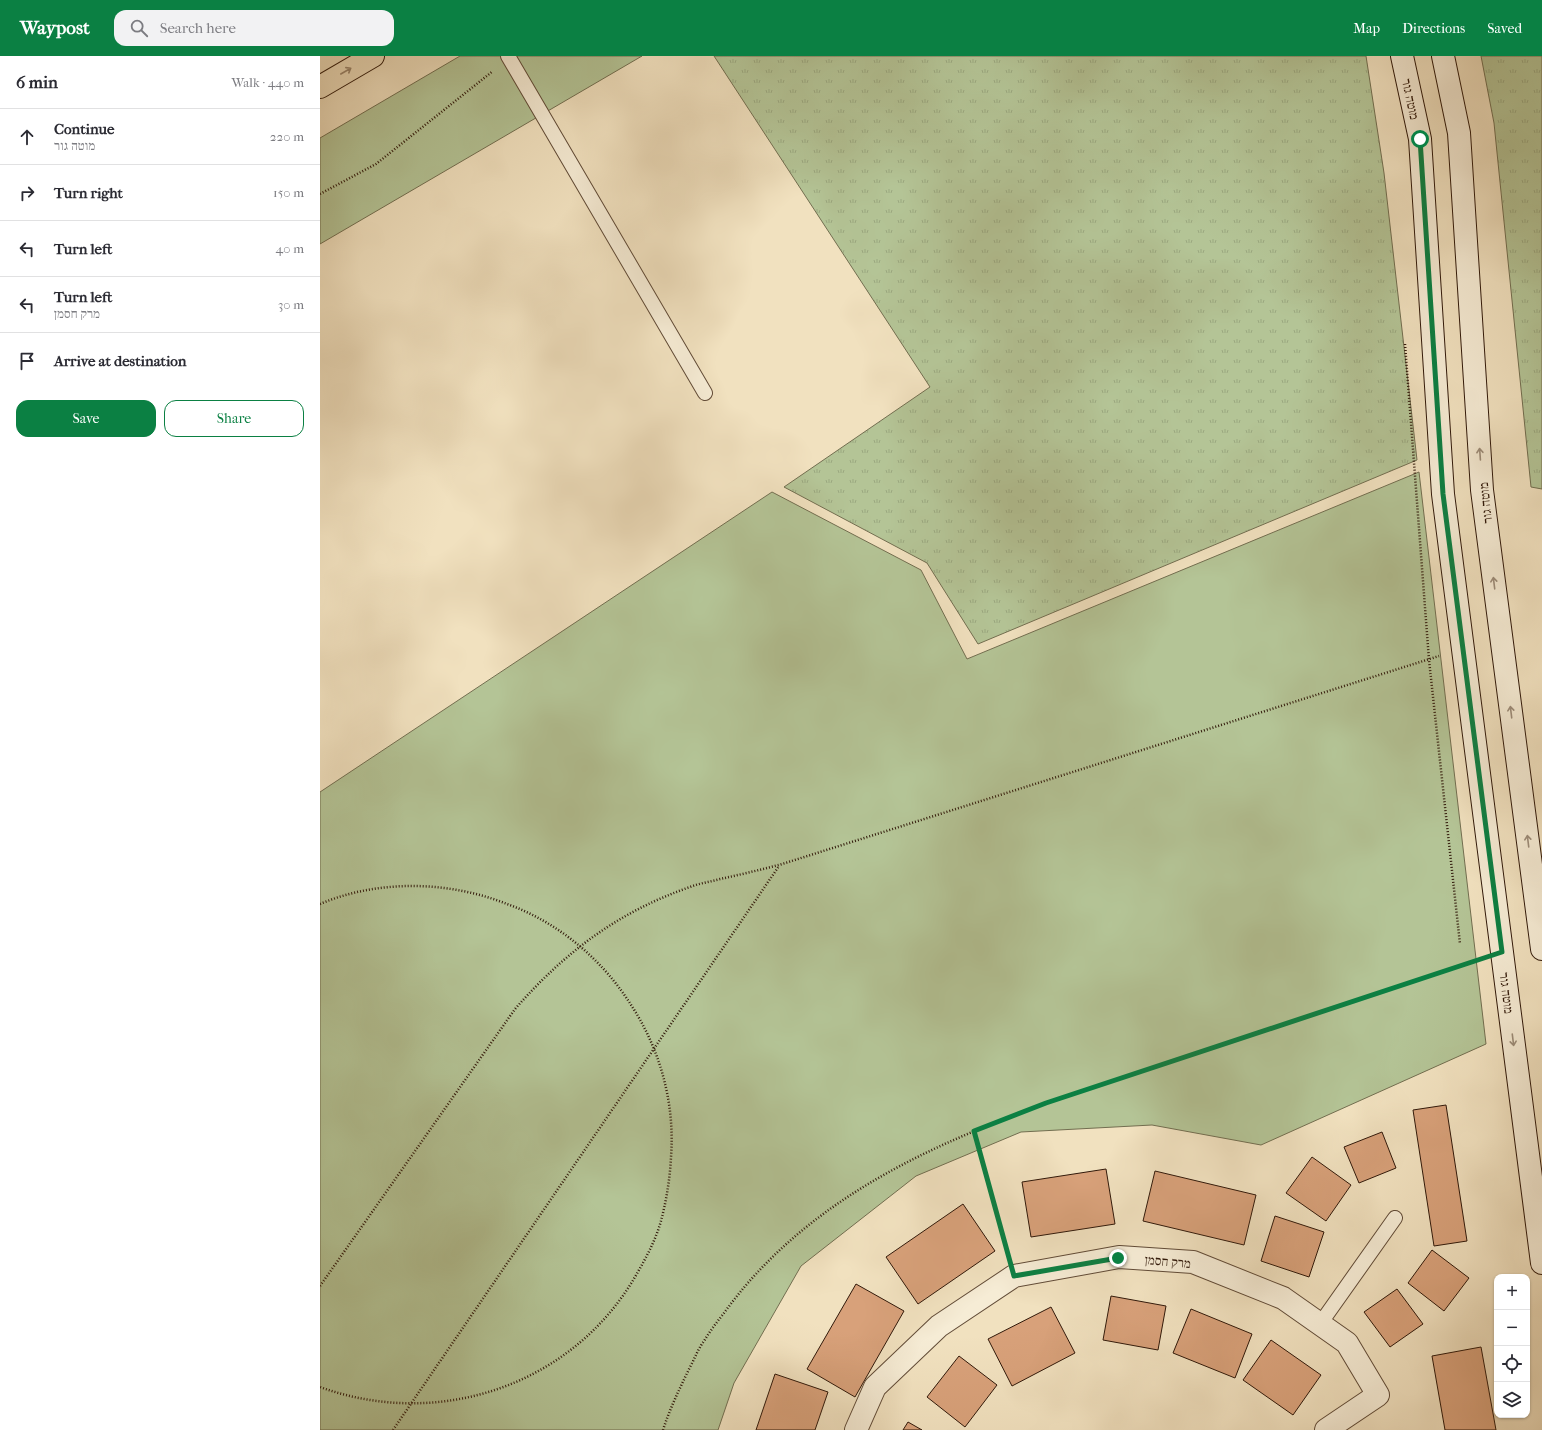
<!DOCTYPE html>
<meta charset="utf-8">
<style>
:root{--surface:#fff;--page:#f2f2f3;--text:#2b2b33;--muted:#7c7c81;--line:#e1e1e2;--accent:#0b8043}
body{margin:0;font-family:"IM FELL French Canon","Frank Ruhl Libre",serif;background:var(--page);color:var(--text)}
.controls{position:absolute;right:12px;bottom:12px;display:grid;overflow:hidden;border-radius:8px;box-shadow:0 1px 3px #0004}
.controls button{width:36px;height:36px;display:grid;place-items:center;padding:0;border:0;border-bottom:1px solid var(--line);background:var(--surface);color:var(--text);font:20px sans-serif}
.stop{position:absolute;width:12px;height:12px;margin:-9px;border:3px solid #0b8043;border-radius:50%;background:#fff}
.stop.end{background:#0b8043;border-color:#fff;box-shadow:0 1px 4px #0008}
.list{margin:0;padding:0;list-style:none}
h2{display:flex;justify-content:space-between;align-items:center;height:52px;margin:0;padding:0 16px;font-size:17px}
h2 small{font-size:13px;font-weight:400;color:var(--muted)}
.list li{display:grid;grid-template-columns:26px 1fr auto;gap:12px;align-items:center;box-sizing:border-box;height:56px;padding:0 16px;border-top:1px solid var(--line)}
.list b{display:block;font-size:15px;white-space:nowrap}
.list p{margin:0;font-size:13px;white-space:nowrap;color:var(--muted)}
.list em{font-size:13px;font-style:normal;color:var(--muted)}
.actions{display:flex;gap:8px;padding:12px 16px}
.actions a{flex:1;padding:9px 0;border:1px solid var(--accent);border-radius:12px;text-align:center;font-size:14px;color:var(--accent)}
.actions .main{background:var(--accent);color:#fff}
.icon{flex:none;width:22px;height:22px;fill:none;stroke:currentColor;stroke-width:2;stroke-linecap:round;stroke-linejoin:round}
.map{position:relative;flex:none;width:1222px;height:1374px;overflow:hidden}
header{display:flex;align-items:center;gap:24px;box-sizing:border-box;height:56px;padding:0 20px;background:var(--accent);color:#fff}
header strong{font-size:19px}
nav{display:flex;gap:22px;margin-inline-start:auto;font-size:14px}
.search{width:280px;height:36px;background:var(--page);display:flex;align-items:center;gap:10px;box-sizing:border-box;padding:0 14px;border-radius:12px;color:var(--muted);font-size:15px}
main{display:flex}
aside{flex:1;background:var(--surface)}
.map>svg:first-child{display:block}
</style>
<header>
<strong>Waypost</strong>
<div class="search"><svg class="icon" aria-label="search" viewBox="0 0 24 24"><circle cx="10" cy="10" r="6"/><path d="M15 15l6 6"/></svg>Search here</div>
<nav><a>Map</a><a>Directions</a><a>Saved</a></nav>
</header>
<main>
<aside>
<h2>6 min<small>Walk · 440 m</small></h2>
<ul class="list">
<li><svg class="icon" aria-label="ahead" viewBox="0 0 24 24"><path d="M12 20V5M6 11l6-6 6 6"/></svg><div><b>Continue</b><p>מוטה גור</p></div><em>220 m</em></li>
<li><svg class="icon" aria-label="right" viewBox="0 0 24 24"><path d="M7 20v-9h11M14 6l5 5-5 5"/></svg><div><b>Turn right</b></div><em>150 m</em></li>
<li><svg class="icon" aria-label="left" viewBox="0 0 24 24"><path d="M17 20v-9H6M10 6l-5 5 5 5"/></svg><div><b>Turn left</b></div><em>40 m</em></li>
<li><svg class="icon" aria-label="left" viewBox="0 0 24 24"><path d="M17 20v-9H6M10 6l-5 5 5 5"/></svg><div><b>Turn left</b><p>מרק חסמן</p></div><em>30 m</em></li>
<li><svg class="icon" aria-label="arrive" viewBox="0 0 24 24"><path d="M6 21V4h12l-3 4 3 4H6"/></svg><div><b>Arrive at destination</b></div></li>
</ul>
<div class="actions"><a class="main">Save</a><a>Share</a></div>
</aside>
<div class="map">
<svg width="1222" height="1374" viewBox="0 0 1222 1374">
<defs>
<pattern id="grass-tufts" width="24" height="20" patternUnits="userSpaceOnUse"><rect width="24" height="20" fill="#b4c496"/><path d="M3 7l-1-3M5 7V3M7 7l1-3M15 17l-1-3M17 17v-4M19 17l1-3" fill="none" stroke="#9ba880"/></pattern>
</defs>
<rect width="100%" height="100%" fill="#f1e1bf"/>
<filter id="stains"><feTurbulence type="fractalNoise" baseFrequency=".005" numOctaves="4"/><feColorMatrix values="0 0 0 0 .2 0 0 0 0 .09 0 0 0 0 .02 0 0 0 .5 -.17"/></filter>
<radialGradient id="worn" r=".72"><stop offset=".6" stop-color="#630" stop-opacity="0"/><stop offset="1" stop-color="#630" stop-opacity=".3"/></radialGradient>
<g fill="url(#grass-tufts)" stroke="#726e50">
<path d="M394,0H1046L1064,117L1097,404L658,588L607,507L464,431L610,331Z"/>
<path d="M1161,0H1222V433L1211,431L1174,67Z"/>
</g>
<g fill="#b4c496" stroke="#726e50">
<path d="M140,0H322L0,188V82Z"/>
<path d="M1099,416L1166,988L941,1089L832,1069L701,1076L596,1120L481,1210L414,1327L398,1374H0V736L452,436L601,514L647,603Z"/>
</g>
<g fill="#d8a17a" stroke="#31190a">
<path d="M1126,1049L1147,1185L1114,1190L1093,1054Z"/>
<path d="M1062,1076L1076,1112L1039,1127L1024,1091Z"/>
<path d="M992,1101L1031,1129L1006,1165L966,1137Z"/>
<path d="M786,1113L795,1168L711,1181L702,1126Z"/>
<path d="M835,1115L936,1139L924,1189L823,1165Z"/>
<path d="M643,1148L675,1195L598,1248L566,1201Z"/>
<path d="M955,1160L1004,1176L989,1221L941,1205Z"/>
<path d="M1112,1194L1149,1222L1124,1255L1088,1227Z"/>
<path d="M536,1228L584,1255L535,1341L487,1313Z"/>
<path d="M1077,1233L1103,1268L1070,1291L1044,1256Z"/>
<path d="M791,1240L846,1250L838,1294L783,1284Z"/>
<path d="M731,1251L755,1297L692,1330L668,1283Z"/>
<path d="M871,1253L932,1278L915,1322L853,1297Z"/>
<path d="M951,1284L1001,1319L973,1359L923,1324Z"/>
<path d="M1161,1291L1176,1374H1125L1112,1300Z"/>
<path d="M639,1300L677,1329L645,1371L607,1341Z"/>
<path d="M455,1318L508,1336L495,1374H436Z"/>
<path d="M588,1366L602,1374H583Z"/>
</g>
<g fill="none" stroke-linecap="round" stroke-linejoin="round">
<g stroke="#614b37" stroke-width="16">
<g id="lane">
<path d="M188,0L385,337"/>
<path d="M1000,1268L1075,1162"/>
</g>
</g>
<g stroke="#614b37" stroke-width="24">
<path id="street" d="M536,1374L555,1331L619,1270L694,1220L799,1201L873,1206L963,1242L1027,1287L1058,1339L1006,1374"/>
</g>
<g stroke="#31190a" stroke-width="24">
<g id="secondary">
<path d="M1082,0L1100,83L1123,438L1222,1207"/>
<path d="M1123,0L1139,77L1162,434L1222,893"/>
</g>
</g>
<g stroke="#31190a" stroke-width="24">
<path id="highway" d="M0,31L53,0"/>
</g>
<g stroke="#31190a" stroke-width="2.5" stroke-dasharray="1 2" stroke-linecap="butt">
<path d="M0,138L56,108L173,15"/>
<path d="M1085,288L1109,604L1140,888"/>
<path d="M0,848C59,823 129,825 187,848C240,867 284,905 313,952C341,996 355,1049 351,1101C350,1121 347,1141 342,1161C337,1182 326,1202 315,1221C251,1330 118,1374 0,1331"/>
<path d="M654,1075L688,1198"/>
<path d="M0,1230L195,953C245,896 298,856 370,831C380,827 390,826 400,823C419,819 439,814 459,809L1119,600"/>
<path d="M73,1374L459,810"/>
<path d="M343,1374C350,1352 360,1332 370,1311C375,1302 378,1293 384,1285C390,1275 397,1266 404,1257C510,1111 687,1060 850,1006C953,972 1056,938 1159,904"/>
</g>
<use href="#lane" stroke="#f6ecd5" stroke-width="14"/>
<use href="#street" stroke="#f6ecd5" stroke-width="22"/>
<use href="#secondary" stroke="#f6ecd5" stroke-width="22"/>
<use href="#highway" stroke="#f1e1bf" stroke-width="22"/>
</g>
<defs><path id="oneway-shaft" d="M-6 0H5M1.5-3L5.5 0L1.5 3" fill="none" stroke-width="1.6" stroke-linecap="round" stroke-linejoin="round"/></defs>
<use stroke="#9b876e" href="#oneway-shaft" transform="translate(26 15) rotate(-30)"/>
<g stroke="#9d8d7a">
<use href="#oneway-shaft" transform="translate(1160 398) rotate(-94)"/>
<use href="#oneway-shaft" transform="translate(1174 527) rotate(-97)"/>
<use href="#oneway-shaft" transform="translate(1191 656) rotate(-97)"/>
<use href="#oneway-shaft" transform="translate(1208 785) rotate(-97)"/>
<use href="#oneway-shaft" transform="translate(1193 984) rotate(83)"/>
</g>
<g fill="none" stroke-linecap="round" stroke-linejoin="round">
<path stroke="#0b8043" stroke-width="5" d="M798,1202L694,1220L654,1075L726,1047L1182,896L1123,438L1100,83"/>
</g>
<g text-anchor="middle" stroke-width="3.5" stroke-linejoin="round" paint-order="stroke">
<g font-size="13" fill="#31190a" stroke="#f6ecd5">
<text transform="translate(1091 43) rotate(78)" y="5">מוטה גור</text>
<text transform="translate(1165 447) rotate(-96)" y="5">מוטה גור</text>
<text transform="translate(1187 937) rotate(83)" y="5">מוטה גור</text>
<text transform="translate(848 1205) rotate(5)" y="5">מרק חסמן</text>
</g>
</g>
<rect width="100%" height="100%" filter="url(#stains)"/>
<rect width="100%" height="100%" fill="url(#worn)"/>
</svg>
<div class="controls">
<button>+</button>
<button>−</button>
<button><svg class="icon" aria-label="locate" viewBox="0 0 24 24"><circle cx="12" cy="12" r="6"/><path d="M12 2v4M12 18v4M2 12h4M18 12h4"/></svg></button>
<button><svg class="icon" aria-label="layers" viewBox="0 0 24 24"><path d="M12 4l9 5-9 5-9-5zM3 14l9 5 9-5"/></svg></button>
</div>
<div class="stop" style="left:1100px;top:83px"></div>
<div class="stop end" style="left:798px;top:1202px"></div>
</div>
</main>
